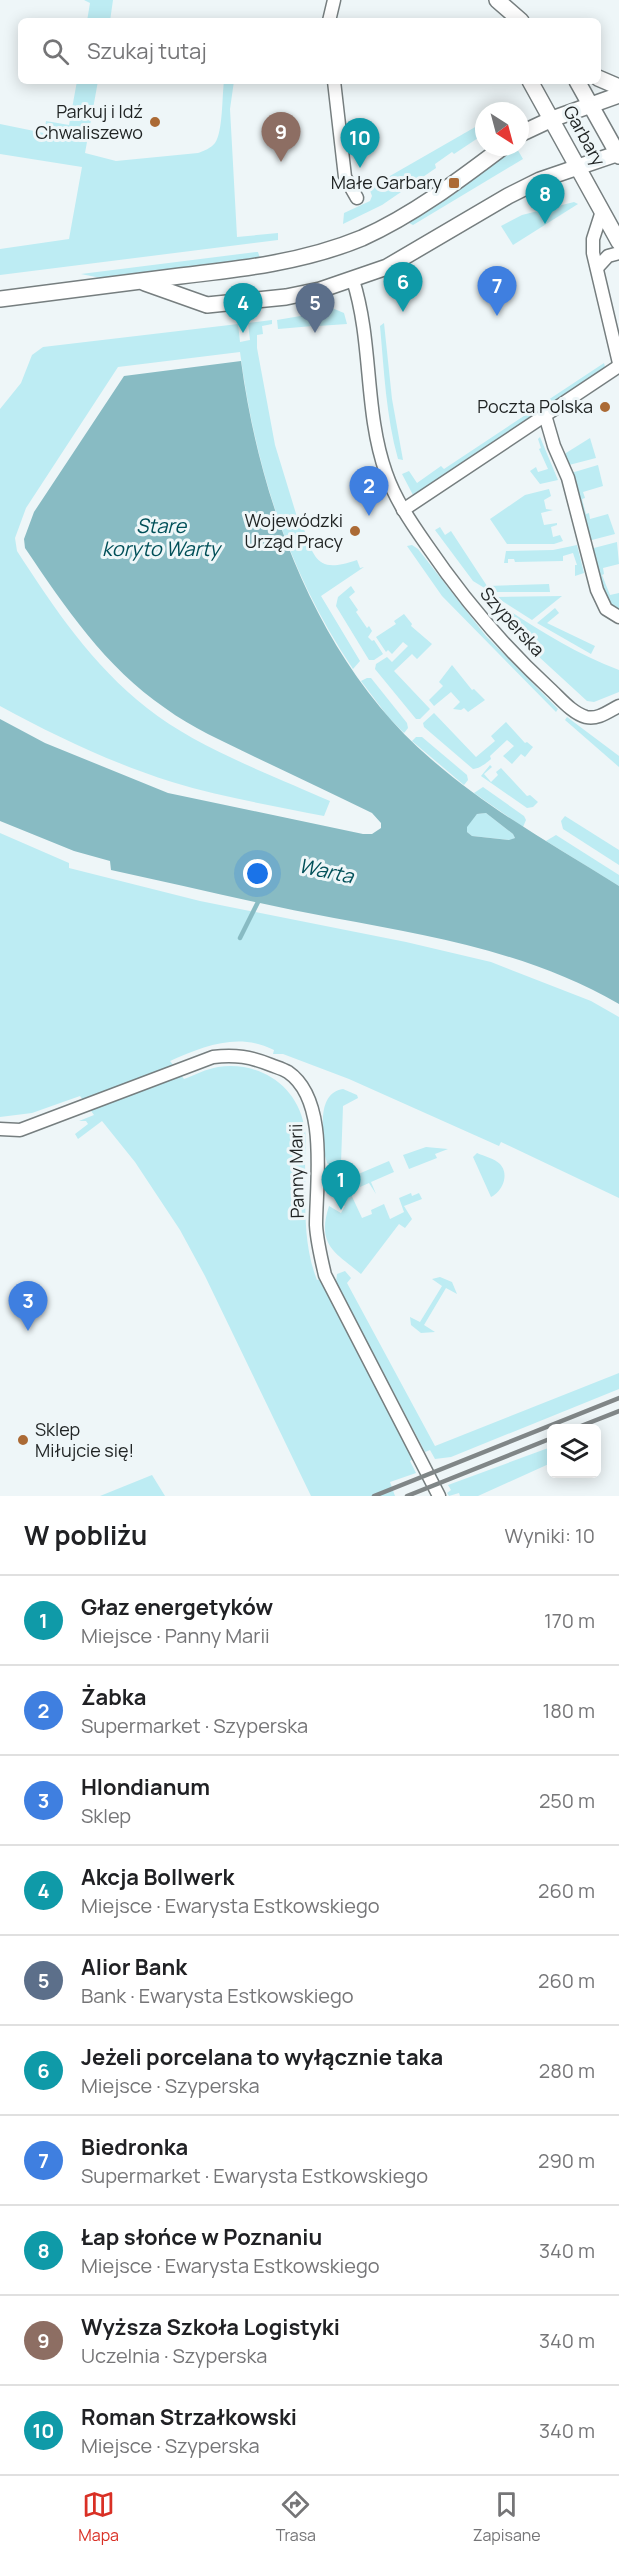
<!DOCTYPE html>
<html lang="pl">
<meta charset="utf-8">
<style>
:root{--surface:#fff;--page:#f6f6f6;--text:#202124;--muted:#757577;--line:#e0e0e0;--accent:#d93025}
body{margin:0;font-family:Manrope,sans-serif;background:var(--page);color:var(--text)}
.controls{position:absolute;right:18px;bottom:18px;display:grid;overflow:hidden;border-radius:9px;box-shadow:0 3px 15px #0003}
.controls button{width:54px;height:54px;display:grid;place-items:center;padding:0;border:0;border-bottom:2px solid var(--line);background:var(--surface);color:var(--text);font:30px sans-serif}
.compass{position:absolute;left:475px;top:102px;width:54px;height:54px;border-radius:50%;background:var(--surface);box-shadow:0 3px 15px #0003;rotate:144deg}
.you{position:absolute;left:258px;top:874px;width:21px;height:21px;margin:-15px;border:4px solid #fff;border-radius:50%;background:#1a73e8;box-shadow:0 0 0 9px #1a73e833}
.badge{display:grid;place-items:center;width:39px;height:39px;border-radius:50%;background:var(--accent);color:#fff;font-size:20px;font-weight:700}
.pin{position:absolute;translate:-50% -50px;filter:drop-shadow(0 2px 3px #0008)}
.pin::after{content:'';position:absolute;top:32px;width:21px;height:18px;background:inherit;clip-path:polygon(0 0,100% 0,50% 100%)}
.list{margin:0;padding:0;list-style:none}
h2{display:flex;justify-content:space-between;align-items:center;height:78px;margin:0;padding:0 24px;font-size:26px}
h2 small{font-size:20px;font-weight:400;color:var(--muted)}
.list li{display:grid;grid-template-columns:39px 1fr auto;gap:18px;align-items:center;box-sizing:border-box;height:90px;padding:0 24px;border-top:2px solid var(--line)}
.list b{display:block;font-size:22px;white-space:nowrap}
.list p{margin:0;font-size:20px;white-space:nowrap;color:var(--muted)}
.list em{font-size:20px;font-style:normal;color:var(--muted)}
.icon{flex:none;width:33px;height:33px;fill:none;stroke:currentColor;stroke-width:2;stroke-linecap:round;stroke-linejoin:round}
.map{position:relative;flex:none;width:619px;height:1496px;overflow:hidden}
.search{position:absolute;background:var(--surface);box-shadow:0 3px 15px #0003;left:18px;right:18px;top:18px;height:66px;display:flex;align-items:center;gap:15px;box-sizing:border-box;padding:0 21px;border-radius:9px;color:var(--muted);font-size:22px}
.sheet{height:978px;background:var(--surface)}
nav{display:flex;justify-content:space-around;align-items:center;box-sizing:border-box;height:84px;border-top:2px solid var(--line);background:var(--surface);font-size:16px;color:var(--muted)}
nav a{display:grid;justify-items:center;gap:3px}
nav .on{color:var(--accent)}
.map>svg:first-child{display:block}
</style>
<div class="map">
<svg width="619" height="1496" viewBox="0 0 619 1496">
<rect width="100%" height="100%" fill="#eef6f8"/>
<g fill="#bdecf3">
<path d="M84,0H113L110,21H87L90,3Z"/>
<path d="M77,81H98L85,153L116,161L198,153C204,151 211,148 215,143C223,132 222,96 224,81H234L230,109L237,237L278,233V240L0,275V249L69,239L82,167L0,154V124L44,133L46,121L69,125Z"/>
<path d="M484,122V134L454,154L452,152L435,164L436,168L382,205L343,224L344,213L370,201L372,196L369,188Z"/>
<path d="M516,147L523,159L413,225L409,223L453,195Z"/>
<path d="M574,202L578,204L513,245L501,226L522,215Z"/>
<path d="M256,252H258L260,258L101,278L81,274Z"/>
<path d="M332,308L344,313L347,324L318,326L317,312Z"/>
<path d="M312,314L313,326L278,329L277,320Z"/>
<path d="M272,320V324L262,326L263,334L257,335V348L275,445L301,530L304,529C315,564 321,572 357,560L360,568L364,567L321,596L360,661L353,669C288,573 255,466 240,352L118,367L26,508L15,538L17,551C54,608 92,665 147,708C197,748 272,775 330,801L324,816C274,806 221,797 172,782C112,763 55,736 0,706V409L21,383L32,355L43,347L238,324L240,342L250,340L248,323Z"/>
<path d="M384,323L392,399L403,460L398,459C386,416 384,370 380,326Z"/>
<path d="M604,363L605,367L601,371L413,495L402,474L409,471L417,483L441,466L444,469Z"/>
<path d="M540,437L558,480L540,484L530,471L536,467L538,472L548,469L539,449L541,448L538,439Z"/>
<path d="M590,438L596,458L569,465L565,459L566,453Z"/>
<path d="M598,465L603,486L583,492L585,498L582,499L586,514L589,513L590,519L608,514L615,534L588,541L571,473Z"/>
<path d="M549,489L551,496L544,500L546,509L553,510L541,513L544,525L557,523V525L551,527L553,537L560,535L563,541L554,544H507L490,519L525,495Z"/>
<path d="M440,527L445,535L451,531L487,586L549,584L550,592H491L473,581L435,530Z"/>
<path d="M617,542L619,564L603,568L604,574L602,575L610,595L619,593V612C599,602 596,569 590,549Z"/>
<path d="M412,545L418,549L486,636L558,709L556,712L442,596L407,546Z"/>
<path d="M577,545L584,573L575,576V565H577L573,553L563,556V561L515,562L514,559H508V563H504L506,551L553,550Z"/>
<path d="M351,586L355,592L349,597L358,610L356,612L367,628L369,626L372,631L368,637L372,641L374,640L383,654L374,660H369L336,606L338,597Z"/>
<path d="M486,595C531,625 568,650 619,670V692L594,702L587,701L538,656L516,633L523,626L515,617L507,623L484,596Z"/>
<path d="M562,596L532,620L496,597Z"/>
<path d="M555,608L559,613L547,623L595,646L591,654L537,623Z"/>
<path d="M404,614L412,624L411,626L432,644L417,659L412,654L394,671L430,709L420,719H416L375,669L376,664L387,657L392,662L408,646L403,642L392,654L388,650L386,652L376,637L396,624L394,621Z"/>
<path d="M452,665L472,690L474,689L485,700L468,712L464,708L461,710L453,709L460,702L451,692L434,706L429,700L443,686L439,682Z"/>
<path d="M367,678H371L407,723L408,728L404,733L389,718L361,681Z"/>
<path d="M434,713L476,757L495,741L491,736L506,722L525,743L527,742L533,747L525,757L521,754L512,764L503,756L514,746L507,740L490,756L491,759C488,762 479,769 473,769L424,727L423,723Z"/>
<path d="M567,717L619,756V767L565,720Z"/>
<path d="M416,737H422L467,775L468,780L464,785L412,741Z"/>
<path d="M490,765L492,767L484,774L491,782L498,775L496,772L501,768L527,796L530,795L538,802L533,807L527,808L481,776Z"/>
<path d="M483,787L524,816L526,820L523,827L474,793Z"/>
<path d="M486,813L513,834L515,838L510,840L472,836L467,832L466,827L477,814Z"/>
<path d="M565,816L619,850V865L563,829L561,821Z"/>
<path d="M0,833L69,863V868L200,901L406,942L491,962L591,1001L619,1017V1198L501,1142L499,1146L349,1079L283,1054H273L274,1050C238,1032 204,1046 170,1061L184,1079C195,1075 206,1069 218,1067C258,1061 296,1084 304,1125C307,1136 305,1150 305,1161C306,1201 302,1242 317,1280L320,1279L413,1459L410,1461L416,1473L390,1482L395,1496H311L205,1276L180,1230L135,1162L102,1121L78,1139L75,1134L88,1124L86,1121H79L94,1115L80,1096L32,1113L0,1117Z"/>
<path d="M556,835L619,875V886L546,841Z"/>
<path d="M343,1089L357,1095L358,1098L343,1106L341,1163L332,1167L327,1163L325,1156C325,1136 314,1094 343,1089Z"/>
<path d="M426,1147L448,1149L435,1154L437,1158L409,1169L403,1155Z"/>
<path d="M477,1153C484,1156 495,1159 500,1164C510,1175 502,1192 491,1197L473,1157Z"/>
<path d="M389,1161L394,1172L371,1182L376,1194L369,1183L360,1187L356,1175Z"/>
<path d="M344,1185L349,1190L362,1218L372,1214L371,1210L384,1204L390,1219L404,1212L399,1198L411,1193L412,1196L419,1193L422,1199L404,1206L412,1219L405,1228L399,1224L361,1274C336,1253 316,1246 329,1206L341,1213L345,1206L334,1198Z"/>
<path d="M345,1271L351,1278L347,1283L435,1446L619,1373V1389L451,1457L435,1459L430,1450L425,1452L336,1282L337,1274Z"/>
<path d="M440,1277L452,1282L457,1294L446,1288L424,1325L435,1332L421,1333L411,1325L410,1317L420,1322L442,1286L432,1279Z"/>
<path d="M551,1447V1463L478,1496H460L459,1493L449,1496L447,1493L451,1490L448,1485Z"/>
<path d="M152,1475L165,1496H100Z"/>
</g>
<path fill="#88bbc3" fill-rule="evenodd" d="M241,361C260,504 319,663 431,759C488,809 555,846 619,886V1004C531,953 432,936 334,918C259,904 185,886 111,870L110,861L74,851L0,821V719L45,743L168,793L363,834H372L381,828V823L372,813C333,794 293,775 253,756C223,741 192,728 165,708C105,667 65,607 25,548L24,539L34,512L124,376ZM486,813L513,834L515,838L509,840L472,836L467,832V827L477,814Z"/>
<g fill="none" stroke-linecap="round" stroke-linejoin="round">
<path stroke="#88bbc3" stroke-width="4.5" d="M240,938L258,902"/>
<g stroke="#767e7f" stroke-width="15">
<g id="minor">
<path d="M329,21L334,0"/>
<path d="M334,81L345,177L357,198"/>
<path d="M602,211L593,239V253L619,363"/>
<path d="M597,268L608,256L619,253"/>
<path d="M353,280C373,343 364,411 386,473C395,499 410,521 426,544C462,597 503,646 550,689C560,698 572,713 586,717C598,720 609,711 619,706"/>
<path d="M545,415L554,446L568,478L597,590L606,609L619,617"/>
<path d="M403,510L619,366"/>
<path d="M0,1129L20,1130L213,1057C235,1054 251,1057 271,1065C276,1067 283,1069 288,1072C329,1100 316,1183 316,1225C317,1242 321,1258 325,1275L439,1496"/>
</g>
</g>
<g stroke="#767e7f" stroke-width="18">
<g id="tertiary">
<path d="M497,0L521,21"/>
<path d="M598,78L619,87"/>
<path d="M530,81L619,242"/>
<path d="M577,81L619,156"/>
<path d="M520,134L552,119L619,95"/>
<path d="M145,283L207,305L286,297L320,290L387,267L508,196L540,180L619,153"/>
<path d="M0,299C60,291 120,284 180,276C242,269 304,262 362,238C413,215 458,181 503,147"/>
</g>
</g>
<use href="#minor" stroke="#fff" stroke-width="12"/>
<use href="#tertiary" stroke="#fff" stroke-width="15"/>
<g stroke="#808687" stroke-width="4.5">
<path d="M576,1428L619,1411"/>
<path d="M374,1496L619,1398"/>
<path d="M407,1496L552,1438"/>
</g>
</g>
<g fill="#ab6a35" stroke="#eef6f8" stroke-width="2">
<circle cx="155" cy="122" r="6"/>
<rect x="448" y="177" width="12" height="12" rx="3"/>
<circle cx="605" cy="407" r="6"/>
<circle cx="355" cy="531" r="6"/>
<circle cx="23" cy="1440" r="6"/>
</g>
<g text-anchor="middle" stroke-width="6" stroke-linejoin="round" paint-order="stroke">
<g font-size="18" fill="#1f2323" stroke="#eef6f8" text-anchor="end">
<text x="143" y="118">Parkuj i Idź<tspan x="143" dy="21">Chwaliszewo</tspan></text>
<text x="442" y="189">Małe Garbary</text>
<text x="593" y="413">Poczta Polska</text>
<text x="343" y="527">Wojewódzki<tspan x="343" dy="21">Urząd Pracy</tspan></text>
<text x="35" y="1436" text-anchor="start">Sklep<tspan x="35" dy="21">Miłujcie się!</tspan></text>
</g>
<g font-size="18" fill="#1f2323" stroke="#eef6f8">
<text transform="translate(584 136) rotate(61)" y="6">Garbary</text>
<text transform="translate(512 622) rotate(48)" y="6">Szyperska</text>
<text transform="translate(297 1171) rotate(-91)" y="6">Panny Marii</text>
</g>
<g font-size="20" font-style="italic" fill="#004f58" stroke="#eef6f8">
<text x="161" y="533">Stare<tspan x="161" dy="23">koryto Warty</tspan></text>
<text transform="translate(326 871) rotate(12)" y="7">Warta</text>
</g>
</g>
</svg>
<div class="controls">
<button><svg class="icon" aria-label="layers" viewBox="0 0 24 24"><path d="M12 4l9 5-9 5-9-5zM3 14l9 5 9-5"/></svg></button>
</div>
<svg class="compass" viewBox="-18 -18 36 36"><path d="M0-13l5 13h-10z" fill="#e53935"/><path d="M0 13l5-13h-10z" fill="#757577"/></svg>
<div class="you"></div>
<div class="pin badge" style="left:341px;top:1210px;background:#0f9aa8">1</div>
<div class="pin badge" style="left:369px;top:516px;background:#3f7fe0">2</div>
<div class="pin badge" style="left:28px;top:1331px;background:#3f7fe0">3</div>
<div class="pin badge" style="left:243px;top:333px;background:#0f9aa8">4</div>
<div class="pin badge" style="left:315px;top:333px;background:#5c6f8a">5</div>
<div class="pin badge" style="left:403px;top:312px;background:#0f9aa8">6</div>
<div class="pin badge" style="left:497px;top:316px;background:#3f7fe0">7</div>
<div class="pin badge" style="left:545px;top:224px;background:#0f9aa8">8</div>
<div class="pin badge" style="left:281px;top:162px;background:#8d6e63">9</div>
<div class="pin badge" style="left:360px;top:168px;background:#0f9aa8">10</div>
<div class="search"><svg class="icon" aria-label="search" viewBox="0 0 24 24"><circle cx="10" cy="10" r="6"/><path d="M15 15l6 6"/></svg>Szukaj tutaj</div>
</div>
<section class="sheet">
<h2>W pobliżu<small>Wyniki: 10</small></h2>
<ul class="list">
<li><span class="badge" style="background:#0f9aa8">1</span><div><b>Głaz energetyków</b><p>Miejsce · Panny Marii</p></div><em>170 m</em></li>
<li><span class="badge" style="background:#3f7fe0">2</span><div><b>Żabka</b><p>Supermarket · Szyperska</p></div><em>180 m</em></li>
<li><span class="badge" style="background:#3f7fe0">3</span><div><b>Hlondianum</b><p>Sklep</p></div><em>250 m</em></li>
<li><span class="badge" style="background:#0f9aa8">4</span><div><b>Akcja Bollwerk</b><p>Miejsce · Ewarysta Estkowskiego</p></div><em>260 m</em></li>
<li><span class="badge" style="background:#5c6f8a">5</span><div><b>Alior Bank</b><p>Bank · Ewarysta Estkowskiego</p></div><em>260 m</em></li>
<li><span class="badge" style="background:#0f9aa8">6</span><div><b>Jeżeli porcelana to wyłącznie taka</b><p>Miejsce · Szyperska</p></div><em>280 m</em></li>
<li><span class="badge" style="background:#3f7fe0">7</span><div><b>Biedronka</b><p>Supermarket · Ewarysta Estkowskiego</p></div><em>290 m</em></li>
<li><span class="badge" style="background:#0f9aa8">8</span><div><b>Łap słońce w Poznaniu</b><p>Miejsce · Ewarysta Estkowskiego</p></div><em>340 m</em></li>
<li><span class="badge" style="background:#8d6e63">9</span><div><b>Wyższa Szkoła Logistyki</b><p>Uczelnia · Szyperska</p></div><em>340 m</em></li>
<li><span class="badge" style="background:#0f9aa8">10</span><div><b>Roman Strzałkowski</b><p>Miejsce · Szyperska</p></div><em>340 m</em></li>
</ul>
</section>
<nav>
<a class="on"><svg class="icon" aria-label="map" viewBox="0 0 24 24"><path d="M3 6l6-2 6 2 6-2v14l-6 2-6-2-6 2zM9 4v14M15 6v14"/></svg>Mapa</a>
<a><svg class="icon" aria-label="directions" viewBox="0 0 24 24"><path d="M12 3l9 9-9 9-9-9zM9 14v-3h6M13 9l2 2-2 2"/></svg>Trasa</a>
<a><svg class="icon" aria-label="saved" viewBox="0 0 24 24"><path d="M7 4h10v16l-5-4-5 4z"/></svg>Zapisane</a>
</nav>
